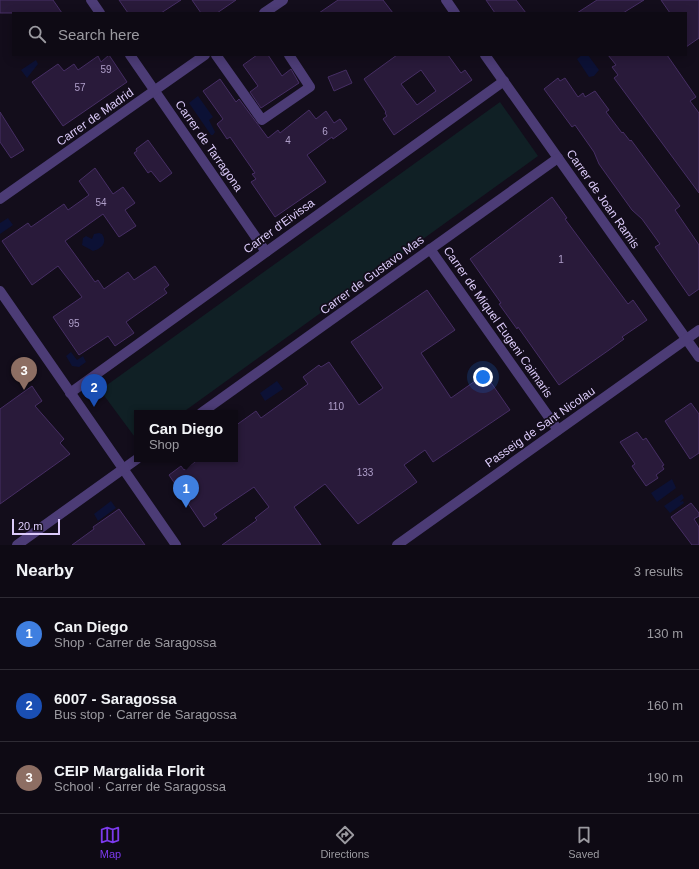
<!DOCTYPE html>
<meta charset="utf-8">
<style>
:root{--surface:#0e0a14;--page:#1c1822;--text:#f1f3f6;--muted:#9b9aa0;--line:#2e2b34;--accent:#7c3aed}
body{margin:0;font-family:Helvetica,sans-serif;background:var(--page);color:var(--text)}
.scale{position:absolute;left:12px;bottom:10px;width:48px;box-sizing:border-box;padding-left:4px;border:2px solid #dccbfa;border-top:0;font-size:11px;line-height:14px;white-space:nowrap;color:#dccbfa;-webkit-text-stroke:3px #130d1b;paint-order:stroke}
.you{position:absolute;left:483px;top:377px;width:14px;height:14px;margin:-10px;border:3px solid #fff;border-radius:50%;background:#1a73e8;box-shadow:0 0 0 6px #1a73e833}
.badge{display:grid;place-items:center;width:26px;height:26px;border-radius:50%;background:var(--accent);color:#fff;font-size:13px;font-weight:700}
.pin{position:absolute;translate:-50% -33px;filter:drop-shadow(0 1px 2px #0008)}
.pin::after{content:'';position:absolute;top:21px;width:14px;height:12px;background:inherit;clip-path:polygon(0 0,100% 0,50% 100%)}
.popup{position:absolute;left:134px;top:410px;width:104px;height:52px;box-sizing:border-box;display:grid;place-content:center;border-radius:0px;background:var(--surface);filter:drop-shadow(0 1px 3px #0005);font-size:13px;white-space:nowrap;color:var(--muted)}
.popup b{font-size:15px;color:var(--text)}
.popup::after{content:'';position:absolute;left:50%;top:100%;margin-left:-8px;border:8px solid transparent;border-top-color:var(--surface)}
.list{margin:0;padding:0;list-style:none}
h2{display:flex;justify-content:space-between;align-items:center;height:52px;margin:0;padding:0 16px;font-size:17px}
h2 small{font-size:13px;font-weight:400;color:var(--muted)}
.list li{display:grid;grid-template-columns:26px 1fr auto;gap:12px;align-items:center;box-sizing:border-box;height:72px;padding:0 16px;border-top:1px solid var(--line)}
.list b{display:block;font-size:15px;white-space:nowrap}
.list p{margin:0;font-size:13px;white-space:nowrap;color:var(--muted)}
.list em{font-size:13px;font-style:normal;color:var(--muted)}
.icon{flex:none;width:22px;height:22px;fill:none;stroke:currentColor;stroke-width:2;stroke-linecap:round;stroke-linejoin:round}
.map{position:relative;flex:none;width:699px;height:545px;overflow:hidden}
.search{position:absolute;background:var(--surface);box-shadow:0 2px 10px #0003;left:12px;right:12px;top:12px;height:44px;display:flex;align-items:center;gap:10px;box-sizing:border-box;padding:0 14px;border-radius:0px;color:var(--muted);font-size:15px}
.sheet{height:268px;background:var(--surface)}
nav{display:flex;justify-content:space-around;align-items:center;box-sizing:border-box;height:56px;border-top:1px solid var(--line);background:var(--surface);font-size:11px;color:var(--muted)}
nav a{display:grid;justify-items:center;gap:2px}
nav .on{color:var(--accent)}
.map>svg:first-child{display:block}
</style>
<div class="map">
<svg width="699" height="545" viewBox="0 0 699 545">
<rect width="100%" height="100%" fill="#130d1b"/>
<path fill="#102025" d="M500,102L538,156L182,413H137V440L100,390Z"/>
<g fill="#0c1135">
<path d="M582,55H588L599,70L594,76L589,77L577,59Z"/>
<path d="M36,60L38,64L27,78L21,70Z"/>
<path d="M198,96L213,117L209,120L215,132L213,135H211L189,103Z"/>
<path d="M8,218L13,225L0,234V223Z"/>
<path d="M99,233L102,234C108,243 101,249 93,251L82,245L83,238L86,236L92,239L94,234Z"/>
<path d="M71,352L77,360L83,356L86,362L79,367L72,366L66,356Z"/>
<path d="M277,381L283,389L265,401L260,393Z"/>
<path d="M672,479L676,488L657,502L651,493Z"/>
<path d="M682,494L684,498L680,502L683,501L684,503L670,513L664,506Z"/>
<path d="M111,501L116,508L98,521L94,514Z"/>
</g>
<g fill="#291a3a" stroke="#462e64" fill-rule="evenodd">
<path d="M0,0H53L62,13H0Z"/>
<path d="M119,0H181L161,13H128Z"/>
<path d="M192,0H236L217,13H201Z"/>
<path d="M338,0H383L393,13H319Z"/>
<path d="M486,0H516L526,13H495Z"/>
<path d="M597,0H644L623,13H577Z"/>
<path d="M661,0H699V38L686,47V13H670Z"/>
<path d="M109,55L127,82L63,126L32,82L58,64L64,71L74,64L78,70L98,56L101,62Z"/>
<path d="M257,55H268L282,76L291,69L299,83L261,108L250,92L258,86L243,65Z"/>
<path d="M397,55H448L461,73L465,70L472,80L394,135L383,119L387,116L385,113L386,112L364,79ZM421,70L436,91L417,105L401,84Z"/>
<path d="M608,55H667L696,97L690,101L699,113V193L614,78L618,75L612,67L616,65Z"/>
<path d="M346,70L352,83L334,91L328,77Z"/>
<path d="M558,78L560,81L565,78L578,97L583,93L585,97L595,91L609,110L606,112L622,133L623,132L630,141L631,140L680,206L675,210L699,245V289L689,296L655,247L660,244L642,219L632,210L599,164L594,152L575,125L572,127L544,89Z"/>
<path d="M220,79L236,102L239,99L268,138L278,130L280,133L309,110L316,119L326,111L334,123L340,119L347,129L333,139L332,137L307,155L326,182L275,217L251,182L256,179L252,174L255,173L230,137L227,139L217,124L223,119L203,91Z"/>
<path d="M0,112L24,150L11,158L0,142Z"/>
<path d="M148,140L172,173L160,182L151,171L148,173L134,153L137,151L136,149Z"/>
<path d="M95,168L113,194L123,187L135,203L125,210L136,226L119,237L103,214L65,241L95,282L98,280L104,289L128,272L134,280L155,266L169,285L164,289L167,293L126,322L134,333L115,346L108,336L79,355L53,317L82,297L58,266L32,285L2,241L28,223L31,227L64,204L68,210L89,195L79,181Z"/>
<path d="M552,197L567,218L565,219L628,304L633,300L647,320L622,337L624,339L609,350L559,385L518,327L517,329L499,304L501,303L470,259Z"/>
<path d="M427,290L455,330L421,353L451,398L485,374L510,410L433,462L425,450L404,465L417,482L358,524L325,484L294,507L321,545H222L257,520L255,518L269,507L254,487L214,514L217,518L204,527L169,475L181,466L184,470L199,459H235V426L256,411L261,418L308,384L303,377L319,365L321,367L329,362L359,405L383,388L351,342Z"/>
<path d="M32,386L42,401L35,406L64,439L60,443L70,454L0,504V409Z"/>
<path d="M691,403L699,414V453L690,459L665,421Z"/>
<path d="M637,432L643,440L646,438L664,465L662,466L664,469L656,475L658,478L646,486L632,466L635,464L620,442Z"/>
<path d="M691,503L699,513V516L694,519L699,527V545H692L671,517Z"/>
<path d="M119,509L145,545H72L94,529L93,527Z"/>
</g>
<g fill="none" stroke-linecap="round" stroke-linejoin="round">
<g stroke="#4c3c76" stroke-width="10">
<path d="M91,0L100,13"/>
<path d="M446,0L455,13"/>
<path d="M264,13L283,0"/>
<path d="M130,55L266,252"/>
<path d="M216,55L262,120L310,87L289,55"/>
<path d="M485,55L699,357"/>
<path d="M0,199L205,55"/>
<path d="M430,249L558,430"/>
<path d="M0,291L176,545"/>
<path d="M70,393L504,81"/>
<path d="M201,413L558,158"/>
<path d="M17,545L137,459"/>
<path d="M397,545L699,330"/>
</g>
</g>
<g text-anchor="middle" stroke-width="3.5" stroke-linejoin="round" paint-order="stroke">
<g font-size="10" fill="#af9fca">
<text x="106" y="73">59</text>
<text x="80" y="91">57</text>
<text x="325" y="135">6</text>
<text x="288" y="144">4</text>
<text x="101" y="206">54</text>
<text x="561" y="263">1</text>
<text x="74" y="327">95</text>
<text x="336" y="410">110</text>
<text x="365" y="476">133</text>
</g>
<g font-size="12" fill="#dccbfa" stroke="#130d1b">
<text transform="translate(95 117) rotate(-35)" y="4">Carrer de Madrid</text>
<text transform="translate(209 146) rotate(55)" y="4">Carrer de Tarragona</text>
<text transform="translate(603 199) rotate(55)" y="4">Carrer de Joan Ramis</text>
<text transform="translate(279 226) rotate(-36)" y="4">Carrer d'Eivissa</text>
<text transform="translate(372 275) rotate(-36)" y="4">Carrer de Gustavo Mas</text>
<text transform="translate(498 322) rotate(55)" y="4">Carrer de Miquel Eugeni Caimaris</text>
<text transform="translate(540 427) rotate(-35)" y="4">Passeig de Sant Nicolau</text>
</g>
</g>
</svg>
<div class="scale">20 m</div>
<div class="you"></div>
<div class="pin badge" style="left:186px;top:508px;background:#3f7fe0">1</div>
<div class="popup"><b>Can Diego</b>Shop</div>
<div class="pin badge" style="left:94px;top:407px;background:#1a4fb4">2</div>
<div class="pin badge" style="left:24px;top:390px;background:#8d6e63">3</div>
<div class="search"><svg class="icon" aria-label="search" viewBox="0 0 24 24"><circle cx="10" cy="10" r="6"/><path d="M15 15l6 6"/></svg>Search here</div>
</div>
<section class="sheet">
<h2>Nearby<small>3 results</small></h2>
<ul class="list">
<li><span class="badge" style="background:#3f7fe0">1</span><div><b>Can Diego</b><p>Shop · Carrer de Saragossa</p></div><em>130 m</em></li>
<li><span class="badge" style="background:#1a4fb4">2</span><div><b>6007 - Saragossa</b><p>Bus stop · Carrer de Saragossa</p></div><em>160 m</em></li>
<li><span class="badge" style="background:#8d6e63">3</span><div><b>CEIP Margalida Florit</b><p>School · Carrer de Saragossa</p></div><em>190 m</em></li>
</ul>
</section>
<nav>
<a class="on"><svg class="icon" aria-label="map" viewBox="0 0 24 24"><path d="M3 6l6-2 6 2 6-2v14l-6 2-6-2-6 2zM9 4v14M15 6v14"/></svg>Map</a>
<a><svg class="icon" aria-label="directions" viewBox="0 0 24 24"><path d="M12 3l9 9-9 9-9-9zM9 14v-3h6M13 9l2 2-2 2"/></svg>Directions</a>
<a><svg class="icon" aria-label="saved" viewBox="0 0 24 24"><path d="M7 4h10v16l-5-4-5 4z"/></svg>Saved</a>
</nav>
